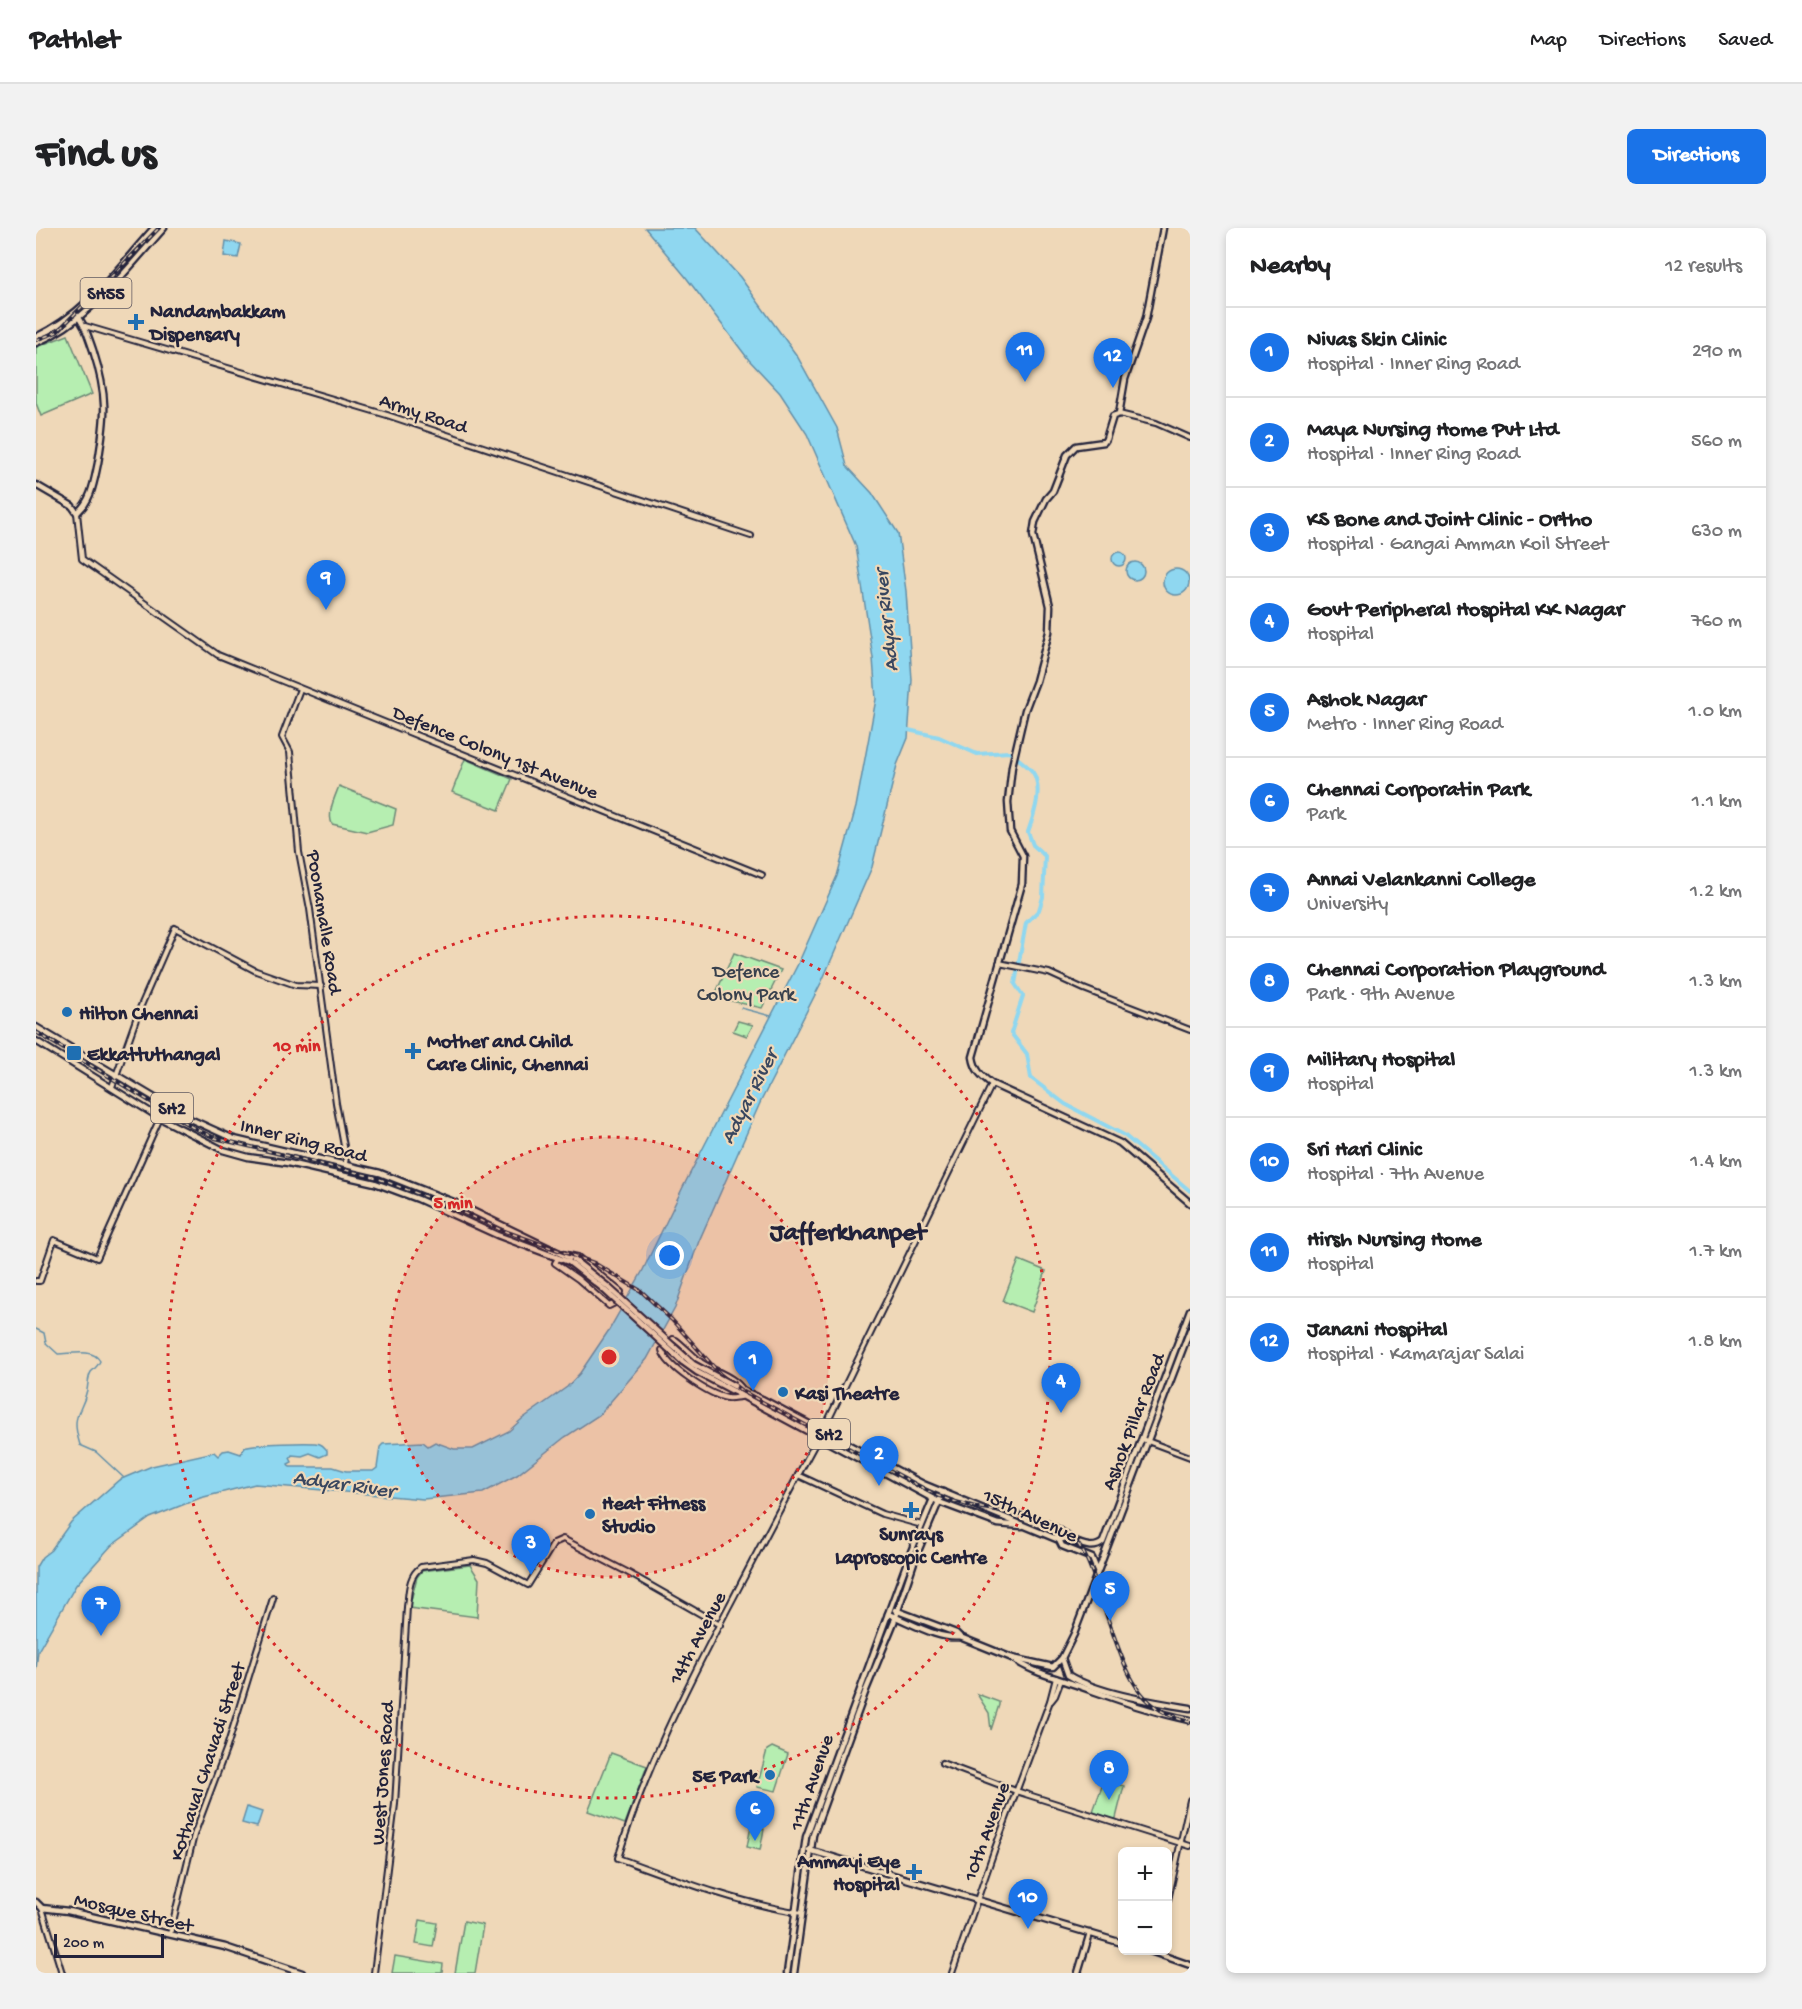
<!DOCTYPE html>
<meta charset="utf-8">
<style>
:root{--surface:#fff;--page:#f2f2f2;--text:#202124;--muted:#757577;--line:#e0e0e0;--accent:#1a73e8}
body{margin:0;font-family:"Gochi Hand",sans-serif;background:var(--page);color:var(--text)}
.controls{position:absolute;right:18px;bottom:18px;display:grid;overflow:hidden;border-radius:9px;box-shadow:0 3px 9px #0003}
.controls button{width:54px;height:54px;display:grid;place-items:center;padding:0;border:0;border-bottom:2px solid var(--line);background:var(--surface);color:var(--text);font:30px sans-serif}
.scale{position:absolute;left:18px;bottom:15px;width:110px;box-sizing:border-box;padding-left:6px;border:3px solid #22223b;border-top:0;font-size:16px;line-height:21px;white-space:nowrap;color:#22223b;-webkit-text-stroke:4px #efd8b8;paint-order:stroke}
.you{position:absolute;left:634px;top:1028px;width:21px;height:21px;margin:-15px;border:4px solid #fff;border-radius:50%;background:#1a73e8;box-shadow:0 0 0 9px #1a73e833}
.badge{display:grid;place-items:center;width:39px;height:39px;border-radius:50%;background:var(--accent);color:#fff;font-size:20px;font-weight:700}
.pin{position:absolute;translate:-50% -50px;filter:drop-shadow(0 2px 3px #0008)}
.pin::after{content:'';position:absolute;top:32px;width:21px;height:18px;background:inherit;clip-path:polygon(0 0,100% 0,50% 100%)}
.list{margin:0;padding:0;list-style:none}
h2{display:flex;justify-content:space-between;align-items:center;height:78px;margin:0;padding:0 24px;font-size:26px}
h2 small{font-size:20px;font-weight:400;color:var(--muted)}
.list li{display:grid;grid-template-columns:39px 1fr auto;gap:18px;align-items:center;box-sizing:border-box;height:90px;padding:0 24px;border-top:2px solid var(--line)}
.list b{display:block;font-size:22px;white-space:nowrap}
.list p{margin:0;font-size:20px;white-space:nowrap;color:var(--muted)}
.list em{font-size:20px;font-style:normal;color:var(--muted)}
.map{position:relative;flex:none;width:1154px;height:1745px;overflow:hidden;border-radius:9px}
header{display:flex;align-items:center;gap:36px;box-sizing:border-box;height:84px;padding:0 30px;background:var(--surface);border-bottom:2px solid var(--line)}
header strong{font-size:28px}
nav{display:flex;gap:33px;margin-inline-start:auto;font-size:21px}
.intro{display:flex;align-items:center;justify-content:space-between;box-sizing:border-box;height:144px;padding:0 36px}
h1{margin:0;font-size:42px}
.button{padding:15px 27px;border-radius:9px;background:var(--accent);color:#fff;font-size:21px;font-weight:700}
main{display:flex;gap:36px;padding:0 36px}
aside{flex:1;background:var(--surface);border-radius:9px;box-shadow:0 3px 9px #0003}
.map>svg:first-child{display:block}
</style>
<header>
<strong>Pathlet</strong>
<nav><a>Map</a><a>Directions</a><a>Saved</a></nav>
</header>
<div class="intro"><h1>Find us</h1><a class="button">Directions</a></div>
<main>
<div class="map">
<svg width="1154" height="1745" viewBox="0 0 1154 1745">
<rect width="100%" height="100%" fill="#efd8b8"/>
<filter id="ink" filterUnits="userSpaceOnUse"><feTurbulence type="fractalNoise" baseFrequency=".0167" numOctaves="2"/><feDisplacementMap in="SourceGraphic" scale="12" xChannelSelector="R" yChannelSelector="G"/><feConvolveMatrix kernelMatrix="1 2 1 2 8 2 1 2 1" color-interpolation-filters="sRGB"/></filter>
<g filter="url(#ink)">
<g fill="#b6eeb1" stroke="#6c8876" stroke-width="1.5">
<path d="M32,107L56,166L5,188L0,175V119Z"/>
<path d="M429,531L476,551L463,582L416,564Z"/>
<path d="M303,558L360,581L357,597L331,604L296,596C291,584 299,569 303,558Z"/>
<path d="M698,725L745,742L726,780L678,769Z"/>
<path d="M702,793L717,797L711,808L697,803Z"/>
<path d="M983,1032L1010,1043L996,1084L967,1073Z"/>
<path d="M434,1337L443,1351L441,1389L373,1380L381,1349L386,1343Z"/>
<path d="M941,1466L963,1474V1477L955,1502L953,1485Z"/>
<path d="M736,1519L752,1526L740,1563L721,1559L731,1522Z"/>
<path d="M575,1525L611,1538L589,1596L552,1583Z"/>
<path d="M1068,1553L1088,1558L1079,1594L1056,1586Z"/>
<path d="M715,1598L728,1601L724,1622L711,1619Z"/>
<path d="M384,1692L401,1695L397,1719L380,1716Z"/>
<path d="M428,1693L447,1697L439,1745H419Z"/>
<path d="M359,1728L407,1736L406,1745H356Z"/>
</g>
<g fill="#8fd7f0" stroke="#638fa8" stroke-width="1.5">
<path d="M609,0H659L704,49L761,128L801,200L811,238L836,265L862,305L870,363L876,452L872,510L861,537L836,639L786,753L724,875L663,1013L639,1080L611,1131L563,1187L529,1209L481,1247L447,1265L387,1271L219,1256L164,1270L114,1290L75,1318L40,1357L2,1423L0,1442V1339L6,1329L15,1322L35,1294L83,1252L116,1238L178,1224L182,1228L187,1223L193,1222L205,1226L208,1219C215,1216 278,1213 284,1216C287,1217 289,1220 291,1222V1226L284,1229L274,1225L266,1228L256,1227L254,1230L256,1234L252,1236L254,1239H297L310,1243H337L341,1240L344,1219L347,1216L387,1214L392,1218L399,1214L418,1221H437L473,1203L486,1191L531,1159L544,1145L573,1102L606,1044L647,959L762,736L801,648L820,579L840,471L837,430L820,318L771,206L744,165L713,132L649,48Z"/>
<path d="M190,13L205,16L202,30L188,28Z"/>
<circle cx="1083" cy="331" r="7"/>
<circle cx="1099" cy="343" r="9"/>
<circle cx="1140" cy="354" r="13"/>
<path d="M211,1579L226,1584L221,1599L206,1595Z"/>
</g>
<path fill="#efd8b8" d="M588,1069L629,1105L623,1116L583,1079Z"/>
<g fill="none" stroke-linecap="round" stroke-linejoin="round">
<g stroke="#638fa8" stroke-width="1.5">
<path d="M705,780L735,788"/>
<path d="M0,1101L8,1105L10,1115L22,1126C35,1126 57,1120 64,1133C62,1138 59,1140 55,1144C52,1149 52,1157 51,1162C45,1189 34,1184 44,1217L60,1224L87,1249"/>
</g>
<path stroke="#8fd7f0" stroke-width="4" d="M868,501L903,509L941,526L973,524C981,530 990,536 996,543C1008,559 998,587 992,604L997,617L1009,628L1007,669L1003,682L990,695L979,756L987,768L975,805L991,826L995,850L1029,876L1088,907L1154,963"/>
<g stroke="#22223b" stroke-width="8">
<g id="minor">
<path d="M49,98L351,187L715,308"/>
<path d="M1083,186L1120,195L1154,210"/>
<path d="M41,285L46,331L182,427L726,647"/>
<path d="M264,461L246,509L254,524L263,624L274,681L300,875L310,929L309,936"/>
<path d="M963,735L1013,745L1048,761L1154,802"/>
<path d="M76,859L104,780L139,700L220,743L260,757L285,758"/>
<path d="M522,1030L519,1035L542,1051L573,1078L581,1074L585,1064L542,1029L528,1026"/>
<path d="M0,1053H4L18,1012L61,1030L124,890"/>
<path d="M705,1169C701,1169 695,1171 691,1170C674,1167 630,1139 626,1122L637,1111L640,1112C649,1119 657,1128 666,1135C680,1144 698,1148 707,1162"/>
<path d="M787,1203L956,856"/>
<path d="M1106,1211L1154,1229"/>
<path d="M762,1247L846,1286L886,1297"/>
<path d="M1015,1473L1019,1468L1025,1452"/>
<path d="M906,1535L980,1563L1154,1618"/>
<path d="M1132,1672L1154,1572"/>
<path d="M6,1680L26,1745"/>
<path d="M766,1685C704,1676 642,1652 582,1630C609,1541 649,1462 692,1380C722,1323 751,1267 782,1210"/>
<path d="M134,1706L158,1607L191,1519L237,1370"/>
<path d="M338,1745L359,1576L371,1379C373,1364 372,1348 385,1339L438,1332L451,1335L492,1357L518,1315L527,1311L589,1343L684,1397"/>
<path d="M916,1745L958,1623L1014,1473L1020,1450"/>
</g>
</g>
<g stroke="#22223b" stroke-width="9">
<g id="major">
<path d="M1127,0L1110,90L1089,151L1083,186L1077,188L1070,211L1068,214L1040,218L1031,227L1017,263L1010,271L999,294L997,307L1014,378L1013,404L1000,453L989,482L976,538L972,574L974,603L987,628L986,656L937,829C939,842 945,848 956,856L1084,915L1154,975"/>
<path d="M0,109C51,85 81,41 118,0"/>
<path d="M0,115C54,92 89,43 128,0"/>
<path d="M0,257L36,278L41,285C56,272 58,253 62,235C70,187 72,169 57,122C52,108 49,96 39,85"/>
<path d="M0,799L154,891L198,911L344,945L420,975L538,1032"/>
<path d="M0,813L124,890L187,922L212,929L252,935L339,955L382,971L461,1007L533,1034"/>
<path d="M698,1158L726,1171L887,1256L1023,1312L1026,1318L1056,1330L1061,1342"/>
<path d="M697,1163L903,1274L962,1296L986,1298"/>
<path d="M1023,1312L1029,1310C1041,1314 1056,1324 1067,1314L1154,1082"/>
<path d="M859,1382L920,1405L924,1409"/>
<path d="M852,1386C872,1393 902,1412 924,1409L976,1430L1017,1439L1026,1430L1038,1406L1154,1102"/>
<path d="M976,1430C993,1443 1017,1449 1037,1456C1075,1469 1114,1484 1154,1492"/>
<path d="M1026,1430L1032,1447C1063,1466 1118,1474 1154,1480"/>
<path d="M773,1622L1086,1715"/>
<path d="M0,1674L6,1680L32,1683L189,1719L266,1745"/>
<path d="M1111,1722L1154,1737"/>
<path d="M751,1745L770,1609L874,1326L897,1271"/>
<path d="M758,1745L777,1607L830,1462L858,1394L880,1328L907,1264"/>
<path d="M1042,1745L1054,1705"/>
</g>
</g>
<use href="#minor" stroke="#efd8b8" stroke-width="4"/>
<use href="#major" stroke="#efd8b8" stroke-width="4.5"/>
<g stroke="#22223b" stroke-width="4">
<g id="rail">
<path d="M0,112L21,104L123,0"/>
<path d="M0,804L156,899L179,910L338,949L401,973L463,1001L558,1035L605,1063L636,1092L684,1146L706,1163L900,1267C913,1272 926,1276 940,1279C972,1285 1008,1284 1034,1307C1048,1320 1054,1338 1060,1355C1066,1374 1072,1392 1079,1411C1094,1453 1107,1483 1154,1494"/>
</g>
</g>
<use href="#rail" stroke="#efd8b8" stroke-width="1.5" stroke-dasharray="4.5" stroke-linecap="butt"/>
<g stroke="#22223b" stroke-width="9" stroke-linecap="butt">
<g id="major-bridge">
<path d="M538,1032L571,1058L657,1136L698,1158"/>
<path d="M533,1034L565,1059L647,1134L661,1144L697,1163"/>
</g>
</g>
<use href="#major-bridge" stroke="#efd8b8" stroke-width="4.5"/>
</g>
</g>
<circle cx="573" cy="1129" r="220" fill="#d62828" fill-opacity=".12"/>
<g fill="none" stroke="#d62828" stroke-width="3" stroke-dasharray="3 6">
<circle cx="573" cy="1129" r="220"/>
<circle cx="573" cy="1129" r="441"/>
</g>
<g fill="#1f6fb2" stroke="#efd8b8" stroke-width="2">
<path d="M97 85h6v6h6v6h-6v6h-6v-6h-6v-6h6z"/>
<circle cx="31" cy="784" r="6"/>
<path d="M374 814h6v6h6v6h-6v6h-6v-6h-6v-6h6z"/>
<rect x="30" y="817" width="16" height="16" rx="3"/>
<circle cx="747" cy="1164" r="6"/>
<path d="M872 1273h6v6h6v6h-6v6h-6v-6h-6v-6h6z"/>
<circle cx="554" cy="1286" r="6"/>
<circle cx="734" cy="1547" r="6"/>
<path d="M875 1635h6v6h6v6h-6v6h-6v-6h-6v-6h6z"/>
</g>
<g text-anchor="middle" stroke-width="4.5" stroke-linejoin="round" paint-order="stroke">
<g fill="#efd8b8" stroke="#605960" stroke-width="1.5">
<rect x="44.5" y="50" width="51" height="30" rx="4.5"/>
<rect x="115" y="865" width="42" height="30" rx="4.5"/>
<rect x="772" y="1191" width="42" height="30" rx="4.5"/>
</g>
<g font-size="18" font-weight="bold" fill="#22223b">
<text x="70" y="71">SH55</text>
<text x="136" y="886">SH2</text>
<text x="793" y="1212">SH2</text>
</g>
<g font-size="20" font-weight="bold" fill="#22223b" stroke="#efd8b8" text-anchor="start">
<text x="114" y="89">Nandambakkam<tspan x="114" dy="23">Dispensary</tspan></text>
<text x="43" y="791">Hilton Chennai</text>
<text x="391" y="819">Mother and Child<tspan x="391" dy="23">Care Clinic, Chennai</tspan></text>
<text x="51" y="832">Ekkattuthangal</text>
<text x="759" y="1171">Kasi Theatre</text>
<text x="566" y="1281">Heat Fitness<tspan x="566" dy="23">Studio</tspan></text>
<text x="875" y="1312" text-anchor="middle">Sunrays<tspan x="875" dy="23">Laproscopic Centre</tspan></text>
<text x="722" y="1554" text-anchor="end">5E Park</text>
<text x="864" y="1639" text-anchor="end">Ammayi Eye<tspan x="864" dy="23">Hospital</tspan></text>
</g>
<g font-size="20" fill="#22223b" stroke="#efd8b8">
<text transform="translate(388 184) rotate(18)" y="7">Army Road</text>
<text transform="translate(460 523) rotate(22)" y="7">Defence Colony 1st Avenue</text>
<text transform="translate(290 694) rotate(81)" y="7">Poonamalle Road</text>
<text transform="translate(268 911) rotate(14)" y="7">Inner Ring Road</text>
<text transform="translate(1096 1193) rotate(-69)" y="7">Ashok Pillar Road</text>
<text transform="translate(995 1286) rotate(25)" y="7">15th Avenue</text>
<text transform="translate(660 1409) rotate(-62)" y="7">14th Avenue</text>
<text transform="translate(170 1533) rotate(-72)" y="7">Kothaval Chavadi Street</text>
<text transform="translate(345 1545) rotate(-86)" y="7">West Jones Road</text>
<text transform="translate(774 1554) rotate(-71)" y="7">11th Avenue</text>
<text transform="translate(949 1603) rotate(-70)" y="7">10th Avenue</text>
<text transform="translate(98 1683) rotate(13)" y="7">Mosque Street</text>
</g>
<g font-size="20" fill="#38414d" stroke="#efd8b8">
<text x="710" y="749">Defence<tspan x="710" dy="23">Colony Park</tspan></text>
</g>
<g font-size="21" font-style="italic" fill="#38465f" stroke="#efd8b8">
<text transform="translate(849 393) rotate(-96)" y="7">Adyar River</text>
<text transform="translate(712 868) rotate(-63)" y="7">Adyar River</text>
<text transform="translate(308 1255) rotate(8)" y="7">Adyar River</text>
</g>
<g font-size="26" font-weight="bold" fill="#22223b" stroke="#efd8b8">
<text x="812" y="1011">Jafferkhanpet</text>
</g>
</g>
<circle cx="573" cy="1129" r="9" fill="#d62828" stroke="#efd8b8" stroke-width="3"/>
<g font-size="18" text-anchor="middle" font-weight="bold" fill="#d62828" stroke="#efd8b8" stroke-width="4.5" stroke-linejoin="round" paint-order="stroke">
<text x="261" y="823">10 min</text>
<text x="417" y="980">5 min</text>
</g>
</svg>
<div class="controls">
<button>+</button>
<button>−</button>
</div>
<div class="scale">200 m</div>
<div class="you"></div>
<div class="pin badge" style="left:717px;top:1163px">1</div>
<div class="pin badge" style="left:843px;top:1258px">2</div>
<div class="pin badge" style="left:495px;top:1347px">3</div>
<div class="pin badge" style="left:1025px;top:1185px">4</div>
<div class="pin badge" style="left:1074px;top:1393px">5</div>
<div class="pin badge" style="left:719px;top:1613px">6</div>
<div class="pin badge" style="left:65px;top:1408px">7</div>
<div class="pin badge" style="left:1073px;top:1572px">8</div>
<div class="pin badge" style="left:290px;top:382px">9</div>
<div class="pin badge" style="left:992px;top:1701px">10</div>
<div class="pin badge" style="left:989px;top:154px">11</div>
<div class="pin badge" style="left:1077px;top:160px">12</div>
</div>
<aside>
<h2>Nearby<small>12 results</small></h2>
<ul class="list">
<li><span class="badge">1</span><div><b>Nivas Skin Clinic</b><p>Hospital · Inner Ring Road</p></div><em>290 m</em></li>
<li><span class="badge">2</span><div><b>Maya Nursing Home Pvt Ltd</b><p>Hospital · Inner Ring Road</p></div><em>560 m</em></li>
<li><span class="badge">3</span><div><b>KS Bone and Joint Clinic - Ortho</b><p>Hospital · Gangai Amman Koil Street</p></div><em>630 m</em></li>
<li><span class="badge">4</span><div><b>Govt Peripheral Hospital KK Nagar</b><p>Hospital</p></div><em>760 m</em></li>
<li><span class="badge">5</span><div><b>Ashok Nagar</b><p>Metro · Inner Ring Road</p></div><em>1.0 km</em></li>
<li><span class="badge">6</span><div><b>Chennai Corporatin Park</b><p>Park</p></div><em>1.1 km</em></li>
<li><span class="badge">7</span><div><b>Annai Velankanni College</b><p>University</p></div><em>1.2 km</em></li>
<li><span class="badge">8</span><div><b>Chennai Corporation Playground</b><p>Park · 9th Avenue</p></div><em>1.3 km</em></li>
<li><span class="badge">9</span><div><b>Military Hospital</b><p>Hospital</p></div><em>1.3 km</em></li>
<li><span class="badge">10</span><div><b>Sri Hari Clinic</b><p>Hospital · 7th Avenue</p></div><em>1.4 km</em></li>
<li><span class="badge">11</span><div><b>Hirsh Nursing Home</b><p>Hospital</p></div><em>1.7 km</em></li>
<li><span class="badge">12</span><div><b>Janani Hospital</b><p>Hospital · Kamarajar Salai</p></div><em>1.8 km</em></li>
</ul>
</aside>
</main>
